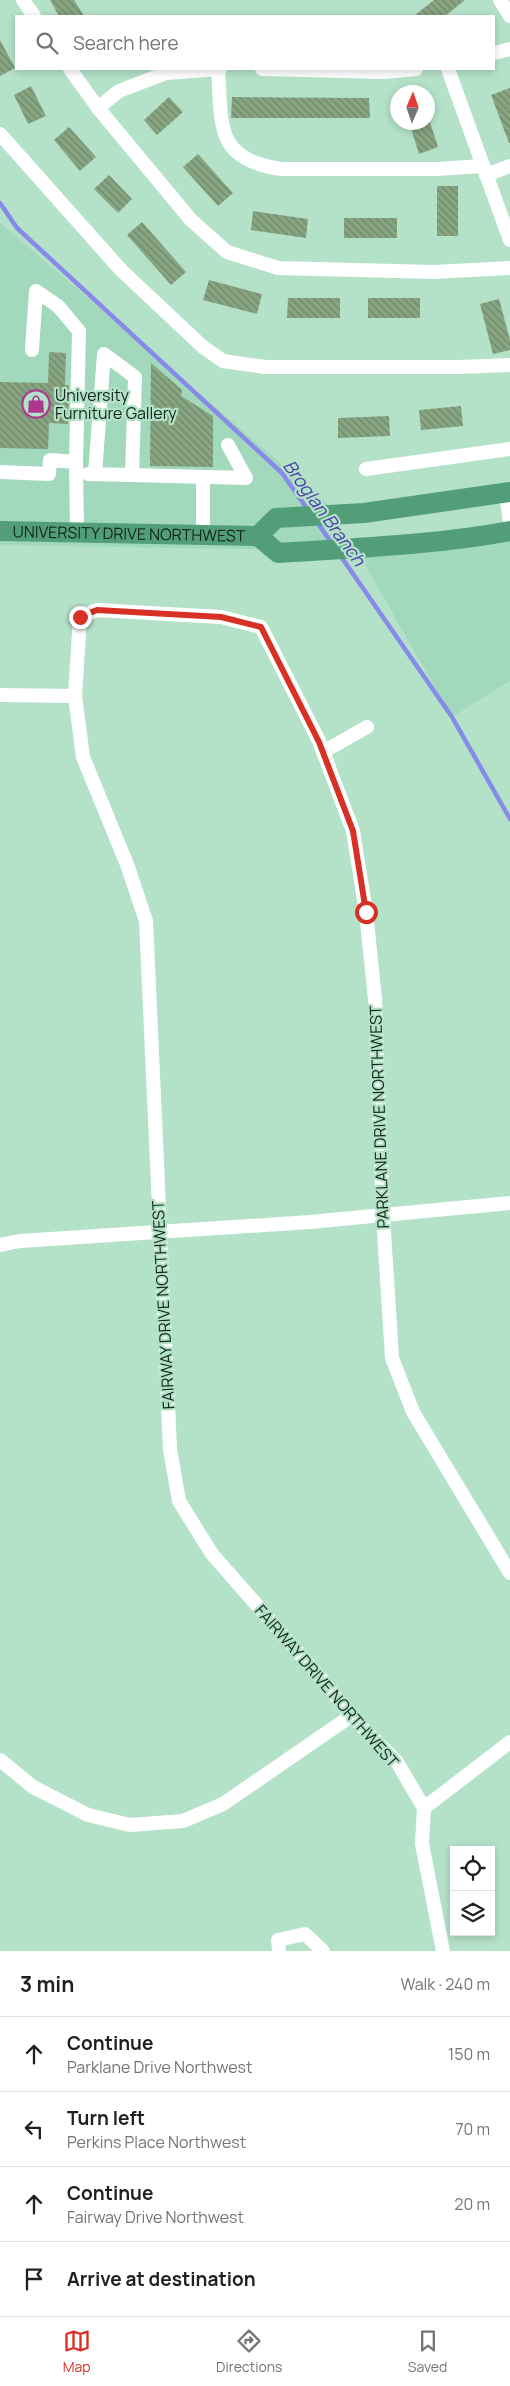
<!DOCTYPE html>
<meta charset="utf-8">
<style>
:root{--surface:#fff;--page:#f2f2f2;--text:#202124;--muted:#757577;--line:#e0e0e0;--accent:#d93025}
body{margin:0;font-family:Manrope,sans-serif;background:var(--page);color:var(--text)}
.controls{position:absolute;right:15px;bottom:15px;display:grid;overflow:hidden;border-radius:0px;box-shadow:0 2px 8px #0003}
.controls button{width:45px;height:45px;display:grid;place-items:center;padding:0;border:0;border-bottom:1px solid var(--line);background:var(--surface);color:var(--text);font:25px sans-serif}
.compass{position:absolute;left:390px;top:85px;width:45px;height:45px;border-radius:50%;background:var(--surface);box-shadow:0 2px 8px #0003;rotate:2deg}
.stop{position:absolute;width:15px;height:15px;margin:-11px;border:4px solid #d93025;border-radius:50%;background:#fff}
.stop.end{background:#d93025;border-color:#fff;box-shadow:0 1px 5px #0008}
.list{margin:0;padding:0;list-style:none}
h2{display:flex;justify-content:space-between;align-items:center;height:65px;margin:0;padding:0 20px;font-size:21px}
h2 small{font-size:16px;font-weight:400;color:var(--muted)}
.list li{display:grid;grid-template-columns:32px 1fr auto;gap:15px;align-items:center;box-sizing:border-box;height:75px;padding:0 20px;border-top:1px solid var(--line)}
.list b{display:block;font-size:19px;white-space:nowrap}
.list p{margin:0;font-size:16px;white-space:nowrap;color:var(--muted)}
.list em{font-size:16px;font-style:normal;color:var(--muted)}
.icon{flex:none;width:28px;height:28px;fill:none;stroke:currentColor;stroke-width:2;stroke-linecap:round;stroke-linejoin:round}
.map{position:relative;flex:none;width:510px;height:1951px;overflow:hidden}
.search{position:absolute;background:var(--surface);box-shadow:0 2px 8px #0003;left:15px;right:15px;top:15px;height:55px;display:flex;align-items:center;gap:12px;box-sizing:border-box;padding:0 18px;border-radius:0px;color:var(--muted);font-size:19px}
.sheet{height:365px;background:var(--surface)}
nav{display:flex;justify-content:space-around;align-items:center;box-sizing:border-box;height:70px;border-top:1px solid var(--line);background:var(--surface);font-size:14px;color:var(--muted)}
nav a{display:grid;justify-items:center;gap:2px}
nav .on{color:var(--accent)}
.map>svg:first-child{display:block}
</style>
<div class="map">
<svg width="510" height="1951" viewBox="0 0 510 1951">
<defs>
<pattern id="building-back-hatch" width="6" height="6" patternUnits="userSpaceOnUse" patternTransform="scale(1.25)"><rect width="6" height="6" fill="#88a582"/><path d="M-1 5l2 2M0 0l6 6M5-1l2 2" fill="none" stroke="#6e866a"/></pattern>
</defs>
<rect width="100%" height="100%" fill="#b4e2c8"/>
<path fill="#a2d8bb" d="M0,223L325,501L357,551L510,535V681L452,717L357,551L0,545Z"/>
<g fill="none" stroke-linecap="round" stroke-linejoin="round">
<g stroke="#878ae8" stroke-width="4.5">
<path d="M0,203L17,228L282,473L308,510"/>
<path d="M317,522L333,545"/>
<path d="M340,555L452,717L510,819"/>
</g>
</g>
<g fill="url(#building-back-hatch)">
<path d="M50,0H74L84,16H59Z"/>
<path d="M434,0H465L445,16H414Z"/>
<path d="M0,40L15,68L0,76Z"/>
<path d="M31,86L46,116L28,124L14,95Z"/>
<path d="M510,88V143H509L491,95Z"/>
<path d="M169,97L183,112L157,135L144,120Z"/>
<path d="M232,97L369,98L370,118H231Z"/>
<path d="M409,122H430L438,147L419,154Z"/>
<path d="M69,127L96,157L80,171L54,140Z"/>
<path d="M198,154L233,193L218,206L183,167Z"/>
<path d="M109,175L132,199L118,213L94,189Z"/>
<rect x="437" y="186" width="21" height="50"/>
<path d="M253,211L308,219L306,238L251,230Z"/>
<rect x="344" y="218" width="53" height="20"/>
<path d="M142,222L186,272L171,285L127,235Z"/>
<path d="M209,280L262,294L257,314L203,300Z"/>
<path d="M288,298H340V318H287Z"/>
<rect x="368" y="298" width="52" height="20"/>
<path d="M499,299L510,340V350L493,354L480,304Z"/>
<path d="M49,352L66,353L65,385H69L68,424L49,423L48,449L0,448V382L48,383Z"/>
<path d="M151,363L182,390L181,396L213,416V467L150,466Z"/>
<path d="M461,406L463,426L421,430L419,410Z"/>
<path d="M389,416L390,436L338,438V418Z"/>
</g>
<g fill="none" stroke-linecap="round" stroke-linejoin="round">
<g stroke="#fff" stroke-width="14">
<path d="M23,0L34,16"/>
<path d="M500,0L510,16"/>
<path d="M494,53L510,49"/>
<path d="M70,69L98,108L191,220L227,252L278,268L434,272L510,268"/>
<path d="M218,69C222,125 214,160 282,169H436L483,166"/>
<path d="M262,69L384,72L416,69"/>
<path d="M448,69L510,240"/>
<path d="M98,108L119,91L166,73L220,69"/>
<path d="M0,134L121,270L203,347L223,361L265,367H459L510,365"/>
<path d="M486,175L510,166"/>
<path d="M32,350L36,291L58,306L79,331L76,462"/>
<path d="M366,469L510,449"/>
<path d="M0,472L49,474L50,460L76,462L77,534"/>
<path d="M88,474L132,475"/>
<path d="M95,474L104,354L135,377L132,475L246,478L228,445"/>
<path d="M506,492L510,523"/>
<path d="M203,535V477"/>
<path d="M0,695L75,696"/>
<path d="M323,752L367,727"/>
<path d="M0,1245L20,1241L310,1222L510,1203"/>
<path d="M0,1760L33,1787L88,1815L130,1825L183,1821L223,1804L351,1716"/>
<path d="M424,1808L510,1742"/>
<path d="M279,1951L278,1940L305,1934L323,1951"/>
<path d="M443,1951L422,1844L424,1808L397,1762L351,1716L320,1677L212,1554L179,1501L170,1449L146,921L128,867L83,757L75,696L80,617L97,610L221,617L261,627L319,741L353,831L366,912L375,999L383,1216L392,1358L413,1412L510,1573"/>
</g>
<g stroke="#519e78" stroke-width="20">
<path id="s1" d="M0,531L258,536L278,553C355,548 434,545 510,531"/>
<path d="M258,536L276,518L364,513L510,492"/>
</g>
</g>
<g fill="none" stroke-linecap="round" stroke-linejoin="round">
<path stroke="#d93025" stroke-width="6" d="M80,617L97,610L221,617L261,627L319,742L353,831L366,912"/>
</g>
<defs>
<g id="shop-ring" transform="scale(1.4375)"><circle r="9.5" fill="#b4e2c8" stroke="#ae378e" stroke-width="1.5"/><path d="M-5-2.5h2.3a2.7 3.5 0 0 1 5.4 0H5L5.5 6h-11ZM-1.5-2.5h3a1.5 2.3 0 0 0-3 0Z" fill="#ae378e"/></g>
</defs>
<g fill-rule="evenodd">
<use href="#shop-ring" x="36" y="404"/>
</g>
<g text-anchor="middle" stroke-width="4.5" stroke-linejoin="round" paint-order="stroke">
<g font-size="16" fill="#13251c" stroke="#b4e2c8" text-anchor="start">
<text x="55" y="401">University<tspan x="55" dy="18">Furniture Gallery</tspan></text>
</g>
<g font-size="16" fill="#13251c" stroke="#b4e2c8">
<text dy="6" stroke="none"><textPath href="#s1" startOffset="129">UNIVERSITY DRIVE NORTHWEST</textPath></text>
<text transform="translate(379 1117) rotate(-92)" y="6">PARKLANE DRIVE NORTHWEST</text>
<text transform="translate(163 1305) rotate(-93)" y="6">FAIRWAY DRIVE NORTHWEST</text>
<text transform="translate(327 1686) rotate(49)" y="6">FAIRWAY DRIVE NORTHWEST</text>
</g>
<g font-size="18" font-style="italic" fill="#473eaa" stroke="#b4e2c8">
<text transform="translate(324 513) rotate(54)" y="6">Broglan Branch</text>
</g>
</g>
</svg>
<div class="controls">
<button><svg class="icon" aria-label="locate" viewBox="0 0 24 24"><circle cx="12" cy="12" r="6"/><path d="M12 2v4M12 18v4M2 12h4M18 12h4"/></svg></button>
<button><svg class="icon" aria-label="layers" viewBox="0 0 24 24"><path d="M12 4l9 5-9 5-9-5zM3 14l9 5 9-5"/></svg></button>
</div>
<svg class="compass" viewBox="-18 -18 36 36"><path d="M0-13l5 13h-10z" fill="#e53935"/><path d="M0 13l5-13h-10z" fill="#757577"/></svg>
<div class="stop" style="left:366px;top:912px"></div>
<div class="stop end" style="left:80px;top:617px"></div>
<div class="search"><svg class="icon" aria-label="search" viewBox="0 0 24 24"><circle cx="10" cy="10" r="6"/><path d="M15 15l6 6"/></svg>Search here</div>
</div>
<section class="sheet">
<h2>3 min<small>Walk · 240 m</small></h2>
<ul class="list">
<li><svg class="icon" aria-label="ahead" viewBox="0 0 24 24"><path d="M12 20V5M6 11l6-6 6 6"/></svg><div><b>Continue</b><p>Parklane Drive Northwest</p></div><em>150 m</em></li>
<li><svg class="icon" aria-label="left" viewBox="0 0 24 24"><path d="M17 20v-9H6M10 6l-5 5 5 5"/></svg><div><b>Turn left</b><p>Perkins Place Northwest</p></div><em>70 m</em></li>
<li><svg class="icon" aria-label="ahead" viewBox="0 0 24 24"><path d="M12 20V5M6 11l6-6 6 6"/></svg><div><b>Continue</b><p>Fairway Drive Northwest</p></div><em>20 m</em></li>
<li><svg class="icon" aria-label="arrive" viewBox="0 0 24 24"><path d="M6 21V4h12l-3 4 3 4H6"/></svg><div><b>Arrive at destination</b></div></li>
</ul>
</section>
<nav>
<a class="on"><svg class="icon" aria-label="map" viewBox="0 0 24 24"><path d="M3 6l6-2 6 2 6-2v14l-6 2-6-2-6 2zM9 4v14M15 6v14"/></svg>Map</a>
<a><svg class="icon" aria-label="directions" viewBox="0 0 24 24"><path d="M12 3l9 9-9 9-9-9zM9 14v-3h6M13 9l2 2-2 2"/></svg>Directions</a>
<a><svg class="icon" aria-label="saved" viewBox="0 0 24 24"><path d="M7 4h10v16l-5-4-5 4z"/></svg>Saved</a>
</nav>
